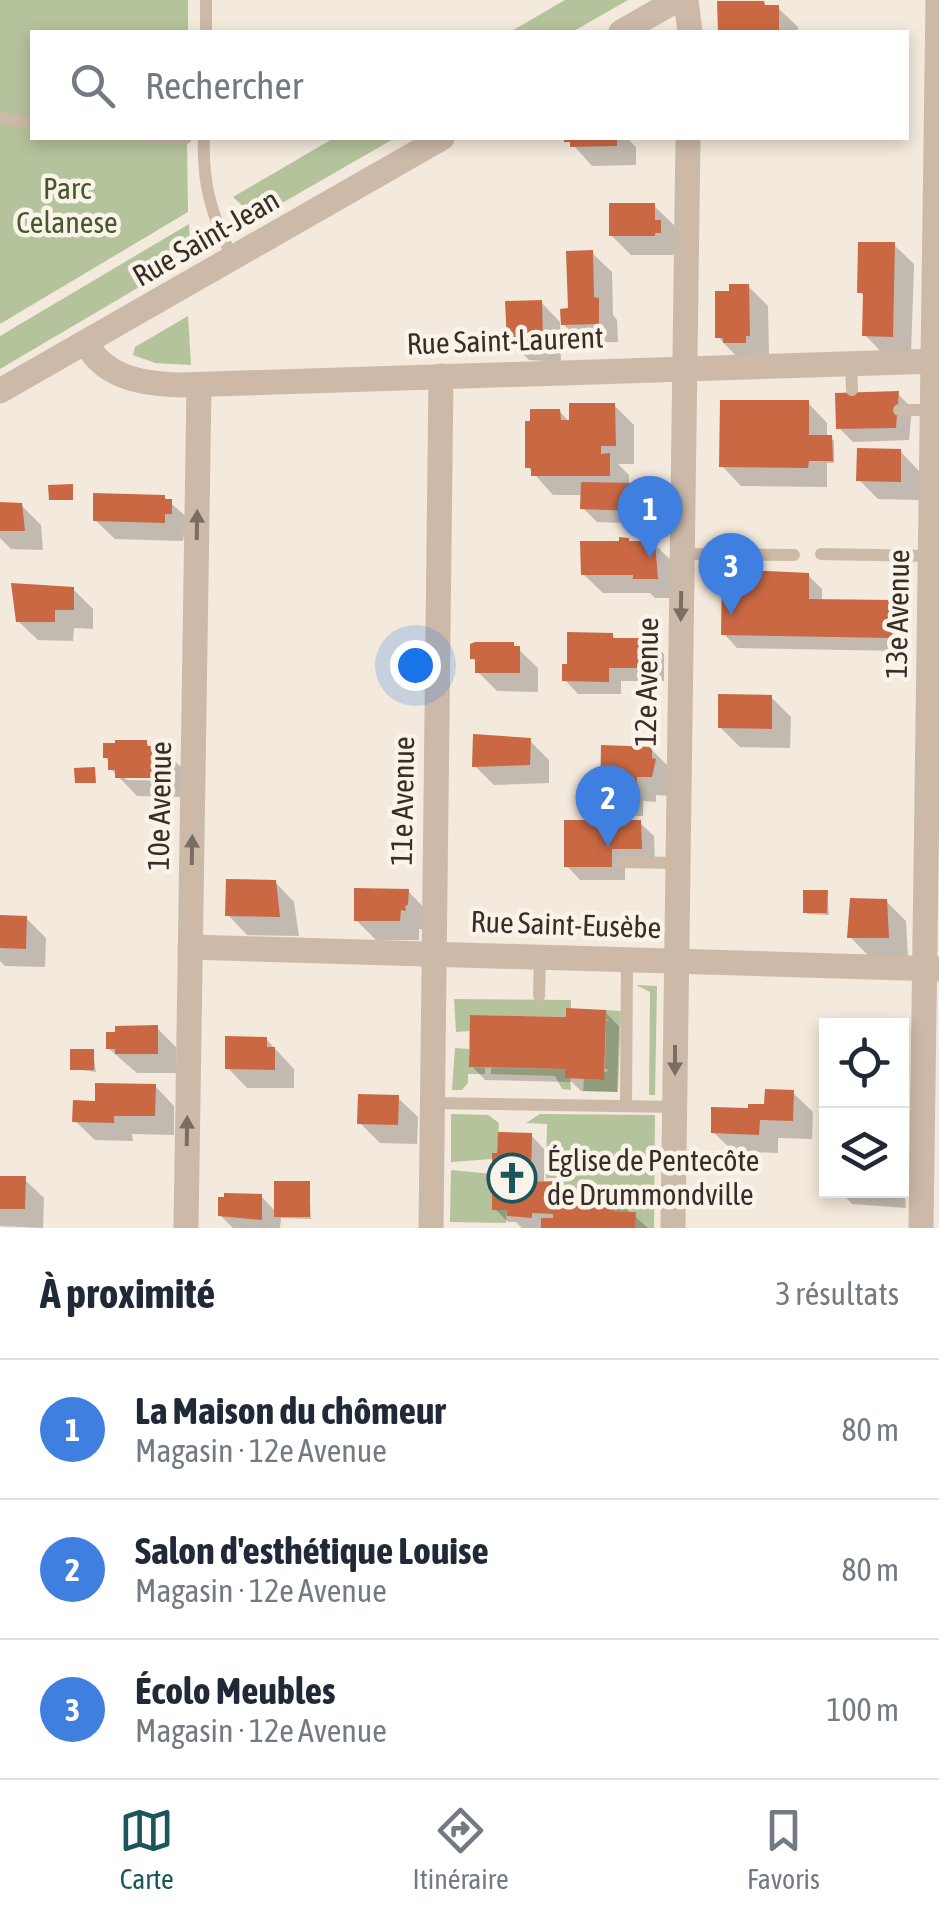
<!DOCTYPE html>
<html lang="fr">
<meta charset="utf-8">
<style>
:root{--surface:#fff;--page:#f2f2f3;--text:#1f2937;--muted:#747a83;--line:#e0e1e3;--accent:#1c565c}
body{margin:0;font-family:"Asap Condensed",sans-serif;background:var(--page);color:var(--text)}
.controls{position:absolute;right:30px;bottom:30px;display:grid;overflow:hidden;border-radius:0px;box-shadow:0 5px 15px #0003}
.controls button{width:90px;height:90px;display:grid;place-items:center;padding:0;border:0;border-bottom:2px solid var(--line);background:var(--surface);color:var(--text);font:50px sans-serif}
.you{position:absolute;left:415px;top:665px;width:35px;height:35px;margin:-25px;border:8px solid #fff;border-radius:50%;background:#1a73e8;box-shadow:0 0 0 15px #1a73e833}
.badge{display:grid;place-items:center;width:65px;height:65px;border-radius:50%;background:var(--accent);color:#fff;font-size:32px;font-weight:700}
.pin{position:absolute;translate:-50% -82px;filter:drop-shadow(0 2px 5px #0008)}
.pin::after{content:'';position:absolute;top:52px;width:35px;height:30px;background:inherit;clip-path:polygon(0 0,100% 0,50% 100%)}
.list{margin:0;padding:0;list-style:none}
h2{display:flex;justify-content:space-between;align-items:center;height:130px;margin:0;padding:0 40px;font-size:42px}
h2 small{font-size:32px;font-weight:400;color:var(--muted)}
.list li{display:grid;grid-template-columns:65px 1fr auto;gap:30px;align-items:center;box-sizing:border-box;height:140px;padding:0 40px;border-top:2px solid var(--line)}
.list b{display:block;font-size:38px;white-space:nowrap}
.list p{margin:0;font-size:32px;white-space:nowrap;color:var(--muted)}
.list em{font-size:32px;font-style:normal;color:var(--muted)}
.icon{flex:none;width:55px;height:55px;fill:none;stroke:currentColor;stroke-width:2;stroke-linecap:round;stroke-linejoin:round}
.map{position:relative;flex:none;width:939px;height:1228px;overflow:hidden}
.search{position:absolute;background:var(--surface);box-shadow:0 5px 15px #0003;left:30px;right:30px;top:30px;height:110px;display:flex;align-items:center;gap:25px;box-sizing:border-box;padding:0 35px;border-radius:0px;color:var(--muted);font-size:38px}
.sheet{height:550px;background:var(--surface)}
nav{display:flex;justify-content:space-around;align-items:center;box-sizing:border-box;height:140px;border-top:2px solid var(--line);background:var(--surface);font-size:28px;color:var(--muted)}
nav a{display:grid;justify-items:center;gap:5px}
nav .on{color:var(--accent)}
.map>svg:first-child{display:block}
</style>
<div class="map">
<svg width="939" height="1228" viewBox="0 0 939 1228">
<rect width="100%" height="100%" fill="#f3e9dc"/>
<g fill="#b5c39c">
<path d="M0,0H188V32H32V138H187L188,212L0,324Z"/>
<path d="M565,0H628L572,32H510Z"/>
<path d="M334,138H395L270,210H247L233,197Z"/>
<path d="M189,224L190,248L180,263L0,369V336Z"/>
<path d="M188,316L191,365L155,363L133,355L135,347Z"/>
<path d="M636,985L657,986L655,1095H649L650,992Z"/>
<path d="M454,999L571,1000V1009H566V1017L470,1015V1031L456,1032Z"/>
<path d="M606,1010L621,1011L618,1092L583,1091L584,1079L603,1080L604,1072L609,1071L605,1068L606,1021L609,1020L606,1019Z"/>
<path d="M455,1048L469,1049V1067L485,1068V1074H468V1083L462,1090H452Z"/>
<path d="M491,1068L565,1069V1078H570L571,1090L562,1089L555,1076L491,1074Z"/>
<path d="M451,1114L488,1115L499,1123L497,1153H492V1159L451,1162Z"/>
<path d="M540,1114L655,1115L654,1228H635V1212H614L615,1196L587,1191L564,1194L563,1178H546L547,1124L526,1123Z"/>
<path d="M451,1170L492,1174L507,1210L506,1223L450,1222Z"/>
</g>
<g fill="#0003" fill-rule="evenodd">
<path d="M720,4L778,8L798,27V32H720Z"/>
<path d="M567,138H627L636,147V165L592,166Z"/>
<path d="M654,206L674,225L680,252H674L673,255H631L611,235Z"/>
<path d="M894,245L914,264L911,355H884L865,335V297L860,292Z"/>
<path d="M592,253L612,272L613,315L617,320L618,342L583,343L563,324Z"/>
<path d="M748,286L768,306L769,355L737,357L718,337L731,293Z"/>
<path d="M541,302L560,322L561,362L529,360L509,340Z"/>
<path d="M898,394L912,408L909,440L853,442L839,428Z"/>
<path d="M808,403L827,423V438L834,440V463H827V487L741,486L722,466Z"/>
<path d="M614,405L634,425V464H618L629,475V486H635L649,499L648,524L597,522L583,508V495H553L528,467L559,411L572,424Z"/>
<path d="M900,451L919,471V500L878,499L859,480Z"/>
<path d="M164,497L191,521L190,533H184L183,541L115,539L95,520Z"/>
<path d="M0,505H21L41,525L43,550L11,549L0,538Z"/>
<path d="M631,544H654L674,563L676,598H655L650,593H603L583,574Z"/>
<path d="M808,575L822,589V602L891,603L905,617L904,651L737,648L724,634Z"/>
<path d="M73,589L93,609V629L74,628L73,641L38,640L18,621Z"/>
<path d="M612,635L616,640L650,641L664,654V681H621V694H578L565,680Z"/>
<path d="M513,644L538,668V692L497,691L478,672V663L472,658Z"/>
<path d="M771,697L791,717L790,748L740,747L720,727Z"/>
<path d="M530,741L549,760V783L494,785L475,766Z"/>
<path d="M146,743L152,748L162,749L182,768V797L137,796L111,769V763L105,757ZM122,775L175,776V781L127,780Z"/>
<path d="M651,749L671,769L670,796L656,795V802L643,801V816H622L602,796Z"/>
<path d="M640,823L654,836L655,862L625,861V880H580L567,866Z"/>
<path d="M275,882L294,902L299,936L247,935L228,915Z"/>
<path d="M408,891L427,911L424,929H419V940H376L356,920Z"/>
<path d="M827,893L829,915L808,914L805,912Z"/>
<path d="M886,901L906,921L908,957L869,956L850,937Z"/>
<path d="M26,918L46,938L45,967L5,966L0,961V920Z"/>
<path d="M605,1012L619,1026L617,1092L581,1091L572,1082L485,1080L472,1066L568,1020Z"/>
<path d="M157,1028L176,1047V1073H137L108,1048Z"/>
<path d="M266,1039L294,1069V1088H247L228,1068Z"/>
<path d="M93,1051L96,1072L73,1069Z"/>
<path d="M155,1086L174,1106V1135L132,1134L133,1141L95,1140L75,1121L97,1103Z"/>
<path d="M793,1093L813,1112L812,1139L778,1138V1153L733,1151L713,1132L751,1110L767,1107Z"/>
<path d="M398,1098L418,1117L417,1144L380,1143L360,1123Z"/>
<path d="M531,1135L544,1149V1184H556L569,1197L614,1198L648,1228H522L516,1222H508L495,1209Z"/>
<path d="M902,1172L906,1208L852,1204L839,1190H902Z"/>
<path d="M0,1178L24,1179L44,1198L43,1228L0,1226Z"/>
<path d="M309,1184L311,1219L281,1218L280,1228H233L220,1215L261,1196L276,1212Z"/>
</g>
<g fill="#ca6843">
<path d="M717,1H764L765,5H779V32H718Z"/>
<path d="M564,138H617V146L570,147V142H564Z"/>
<path d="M609,203H655V220H661V233H655V236H609Z"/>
<path d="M858,242H895L893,337L862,336L863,293H857Z"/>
<path d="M593,250L594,297L599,298V324L561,325L560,309L568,308L566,251Z"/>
<path d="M729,284H749L750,336H746V343H723V338H715V291H729Z"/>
<path d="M542,300L543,344L507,341L505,301Z"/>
<path d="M899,391L896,428L836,429L835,393Z"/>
<path d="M720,400H809V435H832L833,461H809L808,468L719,467Z"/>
<path d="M569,403H615L616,446H601V454L610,453V476H531V468H525V421H530V409H560L561,420H569Z"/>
<path d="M857,448L901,449V482L856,481Z"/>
<path d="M581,482L636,483L635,511L580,509Z"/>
<path d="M73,484V500H49L48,485Z"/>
<path d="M93,493L165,495V499H172V514H165V523L93,521Z"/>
<path d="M0,502L22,503L25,531H0Z"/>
<path d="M619,537L629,538V541H655L658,579H633V575H581L580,541H619Z"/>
<path d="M722,569L809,573V599L892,600V638L721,635Z"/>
<path d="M11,583L74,587V610H55V622H16Z"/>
<path d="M567,632L613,633V638H651V668H609V682L562,681V664H567Z"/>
<path d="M475,642H514V646H520V673H475V659H470V644Z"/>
<path d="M718,694L772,695V729L718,728Z"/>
<path d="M473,734L531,738L530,765L472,767Z"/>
<path d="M115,740H147V746H163V778H115V770H108V758H103V743H115Z"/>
<path d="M601,745L652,747V758L656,759L652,777H637V783H625L624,798L600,797Z"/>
<path d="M95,767L96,783H75L74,768Z"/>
<path d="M564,820H641L642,849H612V867H564Z"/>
<path d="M226,879L276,880L280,917L225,916Z"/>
<path d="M354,888L409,889L408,905L405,906L406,911L401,910L400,921H354Z"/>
<path d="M803,890H828L827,913H803Z"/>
<path d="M850,898L887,899L889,938H847Z"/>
<path d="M0,915L27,916L26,949L0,948Z"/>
<path d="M566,1008L606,1010L604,1080L565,1078V1069L469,1067L470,1015L566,1017Z"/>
<path d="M158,1025V1054H115V1049H106V1032H115V1026Z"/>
<path d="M225,1036L267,1037V1047H275V1070L225,1069Z"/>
<rect x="70" y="1049" width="24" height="21"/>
<path d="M95,1083L156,1084L155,1116H114V1123L72,1122L73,1100L95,1101Z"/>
<path d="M765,1089L794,1090L793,1121L760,1120L759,1135L711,1133V1107L748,1108V1104H764Z"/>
<path d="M358,1094L399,1095L398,1125L357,1124Z"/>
<path d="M498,1132L532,1133L531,1182L557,1181V1196L587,1191L615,1196L614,1212H636L635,1228H541V1218H553V1214L532,1213V1218L507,1216V1210H492V1153H497Z"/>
<path d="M0,1176H26L25,1209H0Z"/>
<rect x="274" y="1181" width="36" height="36"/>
<path d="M224,1193L262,1194V1220L218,1216V1197H224Z"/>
</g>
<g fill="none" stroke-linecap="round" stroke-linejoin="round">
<g stroke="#ccb9a8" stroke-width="12">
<path d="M206,0V32"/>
<path d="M0,118L32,123"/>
<path d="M152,138H186"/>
<path d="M204,138C202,183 212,218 233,258"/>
<path d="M851,364L852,390"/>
<path d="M899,410H933"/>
<path d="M641,493H683"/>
<path d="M627,520L682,521"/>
<path d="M681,554L794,555"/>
<path d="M821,554L931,556"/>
<path d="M621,862L677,863"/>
<path d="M539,996L540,957"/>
<path d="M433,1103L675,1107"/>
<path d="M626,1106L627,960"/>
</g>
<g stroke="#ccb9a8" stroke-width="25">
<path d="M686,0L690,32"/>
<path d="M621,32L677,0"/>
<path d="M87,344C105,379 146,384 181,385L939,361"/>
<path d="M0,391L442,138"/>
<path d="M190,947L939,969"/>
<path d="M186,1228L199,385"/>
<path d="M431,1228L441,376"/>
<path d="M673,1228L688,138"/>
<path d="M921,1228L938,0"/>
</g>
</g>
<defs><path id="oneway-solid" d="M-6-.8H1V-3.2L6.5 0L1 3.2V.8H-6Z" transform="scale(2.5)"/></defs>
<g fill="#7b6d62">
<use href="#oneway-solid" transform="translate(197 525) rotate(-89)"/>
<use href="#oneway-solid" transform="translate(681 606) rotate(91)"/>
<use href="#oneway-solid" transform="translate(192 850) rotate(-89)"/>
<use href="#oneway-solid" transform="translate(675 1060) rotate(90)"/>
<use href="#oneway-solid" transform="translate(187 1131) rotate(-89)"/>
</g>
<defs>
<g id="church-ring" transform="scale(2.5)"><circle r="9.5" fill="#faf3e9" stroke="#1c565c" stroke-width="1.5"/><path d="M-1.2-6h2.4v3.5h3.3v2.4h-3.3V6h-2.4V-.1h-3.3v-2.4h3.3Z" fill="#1c565c"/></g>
</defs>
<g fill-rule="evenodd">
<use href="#church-ring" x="512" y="1178"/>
</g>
<g text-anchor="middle" stroke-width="9" stroke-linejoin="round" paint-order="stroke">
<g font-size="30" fill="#46582b" stroke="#faf3e9">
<text x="67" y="199">Parc<tspan x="67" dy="34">Celanese</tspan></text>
</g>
<g font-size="30" fill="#382e28" stroke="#faf3e9">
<text transform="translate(206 238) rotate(-30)" y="10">Rue Saint-Jean</text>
<text transform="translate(505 341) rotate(-2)" y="10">Rue Saint-Laurent</text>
<text transform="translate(898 614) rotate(-89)" y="10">13e Avenue</text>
<text transform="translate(647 682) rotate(-89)" y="10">12e Avenue</text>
<text transform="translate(403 801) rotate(-89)" y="10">11e Avenue</text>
<text transform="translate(160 806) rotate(-89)" y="10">10e Avenue</text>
<text transform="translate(566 925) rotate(2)" y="10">Rue Saint-Eusèbe</text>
</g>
<g font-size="30" fill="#382e28" stroke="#faf3e9" text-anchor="start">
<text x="547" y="1171">Église de Pentecôte<tspan x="547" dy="34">de Drummondville</tspan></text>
</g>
</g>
</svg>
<div class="controls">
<button><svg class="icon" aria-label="locate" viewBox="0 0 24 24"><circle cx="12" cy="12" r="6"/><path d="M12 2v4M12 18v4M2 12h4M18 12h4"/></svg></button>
<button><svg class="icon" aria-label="layers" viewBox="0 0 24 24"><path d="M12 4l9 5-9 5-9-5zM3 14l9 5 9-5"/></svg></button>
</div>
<div class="you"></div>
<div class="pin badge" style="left:650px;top:558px;background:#3f7fe0">1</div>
<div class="pin badge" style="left:608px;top:847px;background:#3f7fe0">2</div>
<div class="pin badge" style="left:731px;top:615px;background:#3f7fe0">3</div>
<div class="search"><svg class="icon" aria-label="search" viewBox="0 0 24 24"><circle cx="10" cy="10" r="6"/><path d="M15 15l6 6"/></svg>Rechercher</div>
</div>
<section class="sheet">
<h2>À proximité<small>3 résultats</small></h2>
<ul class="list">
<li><span class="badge" style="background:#3f7fe0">1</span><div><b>La Maison du chômeur</b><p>Magasin · 12e Avenue</p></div><em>80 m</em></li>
<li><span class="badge" style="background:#3f7fe0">2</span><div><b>Salon d'esthétique Louise</b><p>Magasin · 12e Avenue</p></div><em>80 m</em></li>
<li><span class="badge" style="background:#3f7fe0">3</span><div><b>Écolo Meubles</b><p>Magasin · 12e Avenue</p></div><em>100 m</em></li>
</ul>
</section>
<nav>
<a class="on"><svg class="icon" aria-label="map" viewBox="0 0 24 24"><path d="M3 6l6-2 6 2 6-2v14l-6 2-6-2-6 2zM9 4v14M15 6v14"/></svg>Carte</a>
<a><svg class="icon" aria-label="directions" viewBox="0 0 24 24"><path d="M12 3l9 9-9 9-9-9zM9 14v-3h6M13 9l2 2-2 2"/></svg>Itinéraire</a>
<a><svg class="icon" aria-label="saved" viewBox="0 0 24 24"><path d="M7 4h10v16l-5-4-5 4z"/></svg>Favoris</a>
</nav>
